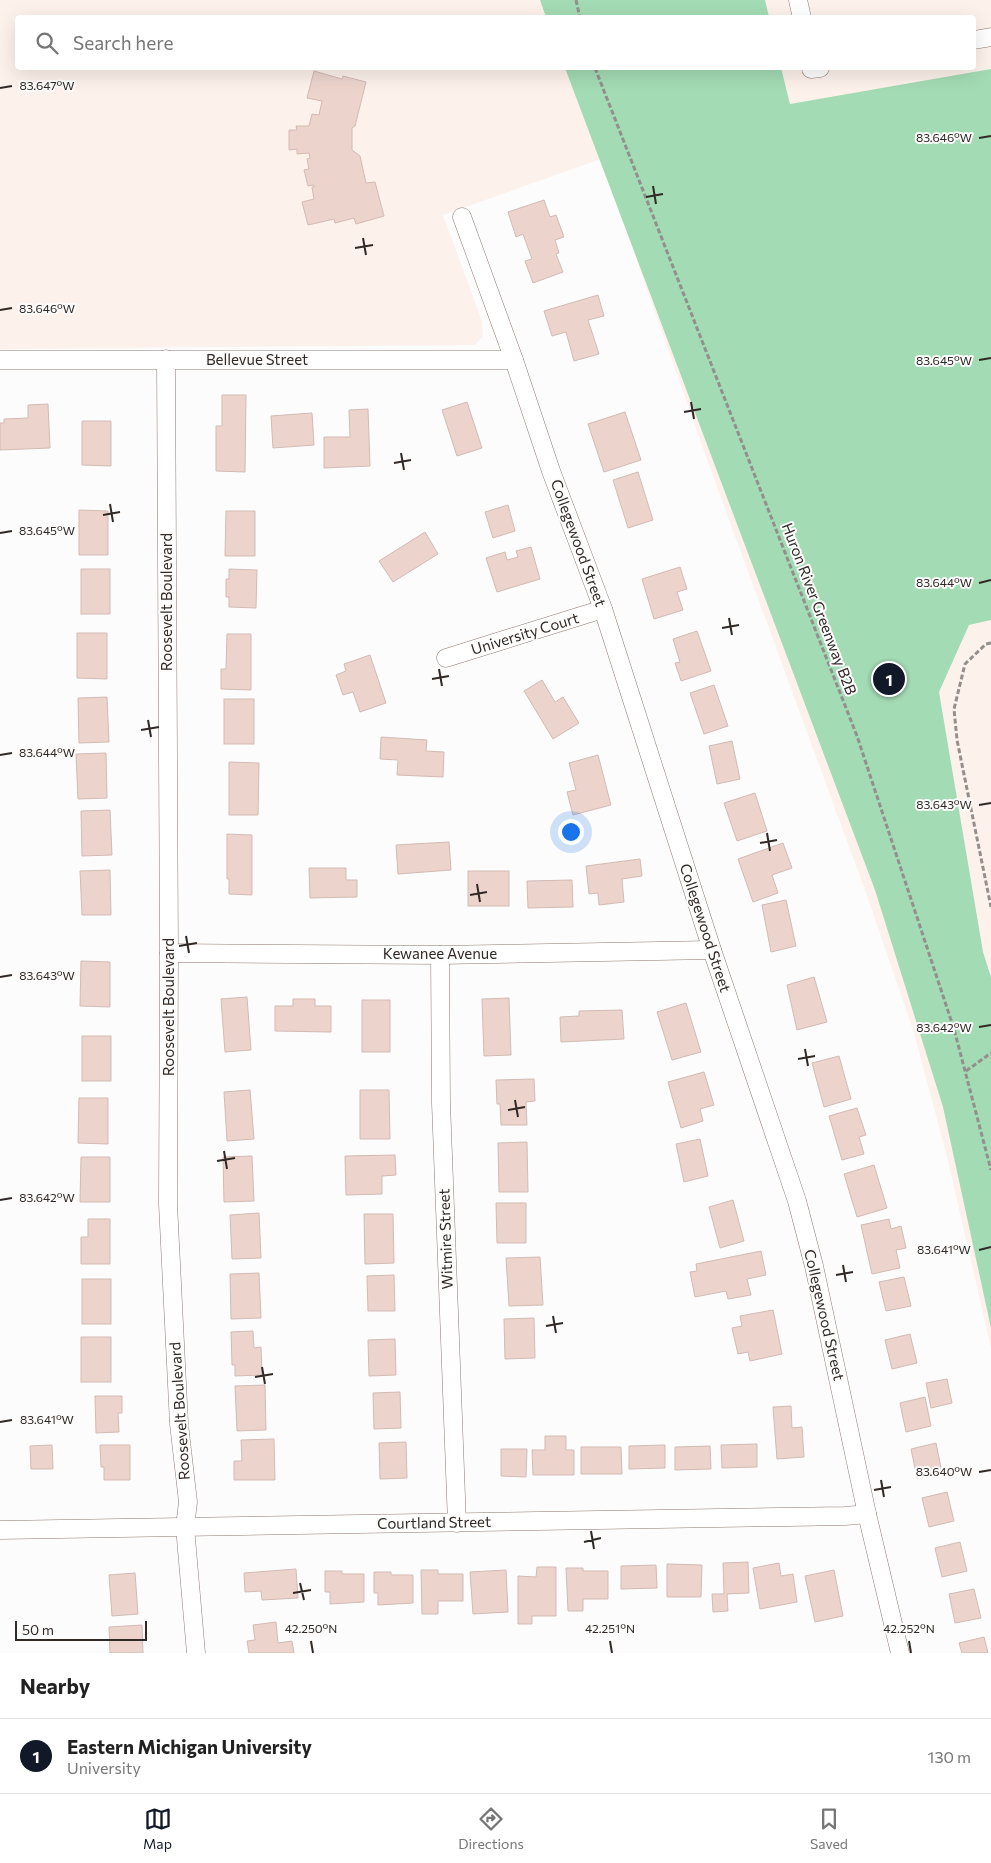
<!DOCTYPE html>
<meta charset="utf-8">
<style>
:root{--surface:#fff;--page:#f2f2f2;--text:#222;--muted:#767676;--line:#e0e0e0;--accent:#111827}
body{margin:0;font-family:Commissioner,sans-serif;background:var(--page);color:var(--text)}
.scale{position:absolute;left:15px;bottom:12px;width:132px;box-sizing:border-box;padding-left:5px;border:2px solid #312925;border-top:0;font-size:14px;line-height:18px;white-space:nowrap;color:#312925;-webkit-text-stroke:4px #fcfcfc;paint-order:stroke}
.you{position:absolute;left:570px;top:831px;width:18px;height:18px;margin:-12px;border:4px solid #fff;border-radius:50%;background:#1a73e8;box-shadow:0 0 0 8px #1a73e833}
.badge{display:grid;place-items:center;width:32px;height:32px;border-radius:50%;background:var(--accent);color:#fff;font-size:16px;font-weight:700}
.pin{position:absolute;translate:-50% -50%;border:2px solid #fff;box-shadow:0 1px 5px #0006}
.list{margin:0;padding:0;list-style:none}
h2{display:flex;justify-content:space-between;align-items:center;height:65px;margin:0;padding:0 20px;font-size:21px}
h2 small{font-size:16px;font-weight:400;color:var(--muted)}
.list li{display:grid;grid-template-columns:32px 1fr auto;gap:15px;align-items:center;box-sizing:border-box;height:75px;padding:0 20px;border-top:1px solid var(--line)}
.list b{display:block;font-size:19px;white-space:nowrap}
.list p{margin:0;font-size:16px;white-space:nowrap;color:var(--muted)}
.list em{font-size:16px;font-style:normal;color:var(--muted)}
.icon{flex:none;width:28px;height:28px;fill:none;stroke:currentColor;stroke-width:2;stroke-linecap:round;stroke-linejoin:round}
.map{position:relative;flex:none;width:991px;height:1653px;overflow:hidden}
.search{position:absolute;background:var(--surface);box-shadow:0 5px 20px #0002;left:15px;right:15px;top:15px;height:55px;display:flex;align-items:center;gap:12px;box-sizing:border-box;padding:0 18px;border-radius:5px;color:var(--muted);font-size:19px}
.sheet{height:140px;background:var(--surface)}
nav{display:flex;justify-content:space-around;align-items:center;box-sizing:border-box;height:70px;border-top:1px solid var(--line);background:var(--surface);font-size:14px;color:var(--muted)}
nav a{display:grid;justify-items:center;gap:2px}
nav .on{color:var(--accent)}
.map>svg:first-child{display:block}
</style>
<div class="map">
<svg width="991" height="1653" viewBox="0 0 991 1653">
<rect width="100%" height="100%" fill="#fcfcfc"/>
<path fill="#fdf1eb" fill-rule="evenodd" d="M0,0H991V1348L946,1153L914,1033L865,890L710,468L601,159L443,215L482,321L483,336L475,345L0,349ZM18,18H974V68H18Z"/>
<g fill="#a3dbb4">
<path d="M540,0H765L769,17H546Z"/>
<path d="M565,68H781L790,104L991,69V620L969,625L939,692L983,952L991,977V1328L943,1107L875,890Z"/>
</g>
<g fill="#ecd4cd" stroke="#d3bab4">
<path d="M314,71L342,79L343,76L366,82L355,126L352,128V150L360,156L366,183L375,182L384,216L356,224L354,218L335,223L334,219L308,225L302,202L314,199L312,187H314V185L308,186L304,170L309,169L307,159L310,158L309,153L297,154V149L289,150V130H297L296,126H309L312,114L319,115L322,101L307,98Z"/>
<path d="M544,200L550,217L556,215L564,237L555,240L559,253L556,254L563,272L533,283L525,261L532,259L523,234L516,237L508,212Z"/>
<path d="M598,295L604,316L588,320L599,354L574,361L566,332L552,336L544,311Z"/>
<path d="M222,395H246L245,472L216,471V426H222Z"/>
<path d="M467,402L482,448L457,456L442,410Z"/>
<path d="M48,404L50,448L0,450V423H4V419L28,418V405Z"/>
<path d="M368,409L370,466L324,468V437H350L349,410Z"/>
<path d="M625,412L641,460L604,472L588,424Z"/>
<path d="M312,413L314,445L273,448L271,416Z"/>
<path d="M82,421H111V466L82,465Z"/>
<path d="M638,472L653,520L628,528L613,480Z"/>
<path d="M508,505L515,531L493,538L485,512Z"/>
<path d="M79,510L108,511V555H79Z"/>
<path d="M226,511H255V556H225Z"/>
<path d="M425,532L438,554L393,582L379,561Z"/>
<path d="M531,547L540,579L497,592L486,558L505,552L507,560L518,557L516,551Z"/>
<path d="M680,567L687,589L677,592L683,610L654,619L642,579Z"/>
<rect x="81" y="569" width="29" height="45"/>
<path d="M229,569L257,570L256,608L229,607V597H226V579H229Z"/>
<path d="M697,631L711,671L681,681L675,663L680,662L673,639Z"/>
<path d="M77,633H107V679L77,678Z"/>
<path d="M227,634H251V690L221,689V669H226Z"/>
<path d="M370,655L386,703L360,712L353,692L343,695L336,675L346,671L344,664Z"/>
<path d="M542,680L555,702L563,697L579,723L553,739L524,691Z"/>
<path d="M714,685L728,726L704,734L690,693Z"/>
<path d="M107,697L109,742L79,743L78,698Z"/>
<rect x="224" y="699" width="30" height="45"/>
<path d="M381,737L427,740L426,751L444,752L443,777L397,775L398,760L380,759Z"/>
<path d="M732,741L740,779L717,784L709,746Z"/>
<path d="M106,753L107,798L78,799L76,754Z"/>
<path d="M598,755L611,805L573,815L567,792L576,790L569,763Z"/>
<path d="M229,762L259,763L258,815H229Z"/>
<path d="M755,793L767,831L737,841L724,803Z"/>
<path d="M110,810L112,855L82,856L81,811Z"/>
<path d="M227,834L252,835V895L229,894V879H227Z"/>
<path d="M449,842L451,870L398,874L396,845Z"/>
<path d="M783,843L792,868L772,875L778,893L753,902L738,859Z"/>
<path d="M640,859L642,876L622,879L624,902L599,905L598,893L589,894L586,866Z"/>
<path d="M309,868H346V880H357V897L310,898Z"/>
<path d="M110,870L111,915H82L80,871Z"/>
<rect x="468" y="871" width="41" height="35"/>
<path d="M572,880L573,907L528,908L527,881Z"/>
<path d="M786,900L796,946L771,952L762,905Z"/>
<path d="M81,961L110,962V1007L80,1006Z"/>
<path d="M814,977L827,1022L797,1030L787,985Z"/>
<path d="M247,997L251,1050L225,1052L221,999Z"/>
<path d="M509,998L511,1055L484,1056L482,999Z"/>
<path d="M293,999H315V1006H331V1032L275,1031V1006H293Z"/>
<rect x="362" y="1000" width="28" height="52"/>
<path d="M686,1003L701,1052L672,1060L657,1012Z"/>
<path d="M622,1010L624,1039L561,1042L560,1017L579,1016V1011Z"/>
<rect x="82" y="1036" width="29" height="45"/>
<path d="M839,1056L851,1099L824,1107L812,1063Z"/>
<path d="M704,1072L714,1105L700,1109L703,1121L681,1128L668,1082Z"/>
<path d="M534,1079L535,1101L526,1102L527,1125H501L500,1104H497L496,1080Z"/>
<path d="M250,1090L254,1139L227,1141L224,1092Z"/>
<path d="M360,1090H389L390,1139H360Z"/>
<path d="M79,1098H108V1144L78,1143Z"/>
<path d="M857,1108L866,1135L859,1137L864,1154L842,1160L829,1116Z"/>
<path d="M700,1139L708,1176L684,1182L676,1144Z"/>
<path d="M527,1142L528,1192H499L498,1143Z"/>
<path d="M395,1155L396,1175L382,1176V1194L346,1195L345,1156Z"/>
<path d="M252,1156L254,1201L224,1202L223,1157Z"/>
<path d="M81,1157H110V1202H80Z"/>
<path d="M874,1165L887,1208L857,1217L844,1174Z"/>
<path d="M733,1200L744,1241L720,1248L709,1207Z"/>
<path d="M496,1203H526V1243H497Z"/>
<path d="M259,1213L261,1258L232,1259L230,1215Z"/>
<path d="M364,1214H393L394,1263L365,1264Z"/>
<path d="M88,1219H110V1264H81V1237H88Z"/>
<path d="M889,1219L891,1229L901,1226L906,1248L896,1250L900,1268L872,1274L861,1225Z"/>
<path d="M761,1251L766,1275L747,1279L751,1295L728,1299L726,1291L695,1297L690,1272L697,1271L696,1264Z"/>
<path d="M540,1257L543,1305L509,1306L506,1258Z"/>
<path d="M259,1273L261,1318L231,1319L230,1274Z"/>
<path d="M394,1275L395,1311H368L367,1276Z"/>
<path d="M904,1277L911,1306L886,1311L879,1282Z"/>
<rect x="82" y="1279" width="29" height="45"/>
<path d="M773,1310L782,1354L750,1361L748,1352L738,1354L732,1328L742,1326L740,1316Z"/>
<path d="M534,1318L535,1358L505,1359L504,1319Z"/>
<path d="M253,1331L254,1348L261,1347L262,1375L235,1376V1365H232L231,1332Z"/>
<path d="M910,1334L917,1363L892,1369L885,1340Z"/>
<rect x="81" y="1337" width="30" height="45"/>
<path d="M395,1339L396,1375L369,1376L368,1340Z"/>
<path d="M947,1379L952,1403L931,1408L926,1383Z"/>
<path d="M265,1385L266,1430L237,1431L235,1386Z"/>
<path d="M400,1392L401,1428L374,1429L373,1393Z"/>
<path d="M95,1396H122V1413H118L119,1432L96,1433Z"/>
<path d="M925,1397L931,1426L906,1432L900,1403Z"/>
<path d="M791,1406L792,1428L802,1427L804,1457L777,1459L773,1407Z"/>
<path d="M545,1436H566V1450H574V1475H533L532,1450H545Z"/>
<path d="M274,1439L275,1480H234V1461H242L241,1440Z"/>
<path d="M406,1442L407,1478L380,1479L379,1443Z"/>
<path d="M936,1443L942,1473L917,1478L911,1449Z"/>
<path d="M757,1444V1467L722,1468L721,1445Z"/>
<path d="M52,1445L53,1469H31L30,1446Z"/>
<path d="M100,1445H130V1480H104V1467H101Z"/>
<path d="M665,1445V1468L629,1469V1446Z"/>
<path d="M710,1446L711,1469L675,1470V1447Z"/>
<path d="M581,1447H621L622,1474H581Z"/>
<path d="M501,1449H527L526,1477L501,1476Z"/>
<path d="M947,1492L954,1521L929,1527L922,1498Z"/>
<path d="M960,1542L967,1571L942,1577L935,1548Z"/>
<path d="M748,1562L749,1593L727,1594L728,1611L713,1612L712,1594H724L723,1563Z"/>
<path d="M779,1563L781,1576L793,1574L797,1602L760,1609L753,1568Z"/>
<path d="M667,1564L702,1565L701,1597H667Z"/>
<path d="M656,1565L657,1588L621,1589V1566Z"/>
<path d="M537,1567H556V1616H532V1624H518V1576L536,1577Z"/>
<path d="M566,1568H583V1571H608V1599H583V1611H568Z"/>
<path d="M296,1569L298,1598L262,1600L261,1591L245,1592L244,1573Z"/>
<path d="M421,1570H438V1574H463V1601H438V1614H422Z"/>
<path d="M506,1570L508,1612L473,1614L470,1572Z"/>
<path d="M834,1570L843,1616L815,1622L805,1576Z"/>
<path d="M325,1571H342V1574H364V1602L330,1604V1592H325Z"/>
<path d="M374,1572H391V1575H413V1603L378,1605V1593H374Z"/>
<path d="M135,1573L138,1614L112,1616L109,1575Z"/>
<path d="M974,1589L981,1618L955,1623L949,1594Z"/>
<path d="M276,1622L278,1643L292,1641L294,1653H249L247,1641L255,1640L253,1625Z"/>
<path d="M142,1625L143,1653H110L109,1627Z"/>
<path d="M984,1637L988,1653H962L959,1643Z"/>
</g>
<g fill="none" stroke-linecap="round" stroke-linejoin="round">
<g stroke="#8d7970" stroke-width="19">
<g id="minor">
<path d="M798,0L802,18"/>
<path d="M974,40L991,37"/>
<path d="M811,68V69L820,68"/>
<path d="M462,217L514,360L551,471L603,609L712,950L797,1201L814,1266L867,1514L900,1653"/>
<path d="M166,359L169,953L168,1204L179,1424L188,1502L185,1527L196,1653"/>
<path d="M0,360H514"/>
<path d="M446,658L603,609"/>
<path d="M169,953L440,955L712,950"/>
<path d="M440,955L441,1103L457,1523"/>
<path d="M0,1530L845,1516L867,1514"/>
</g>
</g>
<g stroke="#938f8c" stroke-width="3" stroke-dasharray="5 2.5" stroke-linecap="butt">
<path d="M576,0L580,18"/>
<path d="M595,68L857,736L954,1029L991,1170"/>
<path d="M991,643L986,644L965,664L954,709L957,740L991,907"/>
<path d="M966,1071L991,1053"/>
</g>
<use href="#minor" stroke="#fff" stroke-width="18"/>
</g>
<path fill="none" stroke="#312925" stroke-width="2" d="M0,88L12,86M979,138L991,136M653,186L656,204M646,197L663,194M363,238L366,255M355,248L373,245M0,310L12,308M979,360L991,358M691,402L694,419M684,412L701,409M401,453L404,470M394,463L411,460M110,504L113,522M103,515L120,512M0,533L12,531M979,583L991,580M729,618L732,635M722,628L739,625M439,669L442,686M432,679L449,676M148,720L151,737M141,730L159,727M0,755L12,753M979,805L991,803M767,833L770,851M760,843L777,840M477,884L480,902M470,895L487,892M186,936L189,953M179,946L197,943M0,977L12,975M979,1027L991,1025M805,1049L808,1066M798,1059L815,1056M515,1100L518,1117M508,1110L525,1107M224,1151L227,1169M217,1161L235,1158M0,1200L12,1198M979,1250L991,1247M843,1265L846,1282M836,1275L853,1272M553,1316L556,1333M546,1326L563,1323M262,1367L265,1384M255,1377L273,1374M0,1422L12,1420M979,1472L991,1470M881,1480L884,1497M874,1490L891,1487M591,1531L594,1549M584,1542L601,1538M300,1583L304,1600M293,1593L311,1590M311,1641L313,1653M610,1641L612,1653M909,1641L911,1653"/>
<g text-anchor="middle" stroke-width="4" stroke-linejoin="round" paint-order="stroke">
<g font-size="15" fill="#312925" stroke="#fcfcfc">
<text x="257" y="365">Bellevue Street</text>
<text transform="translate(578 543) rotate(70)" y="5">Collegewood Street</text>
<text transform="translate(167 602) rotate(-90)" y="5">Roosevelt Boulevard</text>
<text transform="translate(819 609) rotate(69)" y="5">Huron River Greenway B2B</text>
<text transform="translate(525 634) rotate(-17)" y="5">University Court</text>
<text transform="translate(705 928) rotate(72)" y="5">Collegewood Street</text>
<text x="440" y="959">Kewanee Avenue</text>
<text transform="translate(169 1007) rotate(-90)" y="5">Roosevelt Boulevard</text>
<text transform="translate(446 1239) rotate(-92)" y="5">Witmire Street</text>
<text transform="translate(824 1315) rotate(77)" y="5">Collegewood Street</text>
<text transform="translate(180 1411) rotate(-94)" y="5">Roosevelt Boulevard</text>
<text transform="translate(434 1523) rotate(-1)" y="5">Courtland Street</text>
</g>
</g>
<g font-size="12" text-anchor="middle" fill="#312925" stroke="#fcfcfc" stroke-width="4" stroke-linejoin="round" paint-order="stroke">
<text x="47" y="90">83.647°W</text>
<text x="944" y="142">83.646°W</text>
<text x="47" y="313">83.646°W</text>
<text x="944" y="365">83.645°W</text>
<text x="47" y="535">83.645°W</text>
<text x="944" y="587">83.644°W</text>
<text x="47" y="757">83.644°W</text>
<text x="944" y="809">83.643°W</text>
<text x="47" y="980">83.643°W</text>
<text x="944" y="1032">83.642°W</text>
<text x="47" y="1202">83.642°W</text>
<text x="944" y="1254">83.641°W</text>
<text x="47" y="1424">83.641°W</text>
<text x="944" y="1476">83.640°W</text>
<text x="311" y="1633">42.250°N</text>
<text x="610" y="1633">42.251°N</text>
<text x="909" y="1633">42.252°N</text>
</g>
</svg>
<div class="scale">50 m</div>
<div class="you"></div>
<div class="pin badge" style="left:889px;top:679px">1</div>
<div class="search"><svg class="icon" aria-label="search" viewBox="0 0 24 24"><circle cx="10" cy="10" r="6"/><path d="M15 15l6 6"/></svg>Search here</div>
</div>
<section class="sheet">
<h2>Nearby<small></small></h2>
<ul class="list">
<li><span class="badge">1</span><div><b>Eastern Michigan University</b><p>University</p></div><em>130 m</em></li>
</ul>
</section>
<nav>
<a class="on"><svg class="icon" aria-label="map" viewBox="0 0 24 24"><path d="M3 6l6-2 6 2 6-2v14l-6 2-6-2-6 2zM9 4v14M15 6v14"/></svg>Map</a>
<a><svg class="icon" aria-label="directions" viewBox="0 0 24 24"><path d="M12 3l9 9-9 9-9-9zM9 14v-3h6M13 9l2 2-2 2"/></svg>Directions</a>
<a><svg class="icon" aria-label="saved" viewBox="0 0 24 24"><path d="M7 4h10v16l-5-4-5 4z"/></svg>Saved</a>
</nav>
